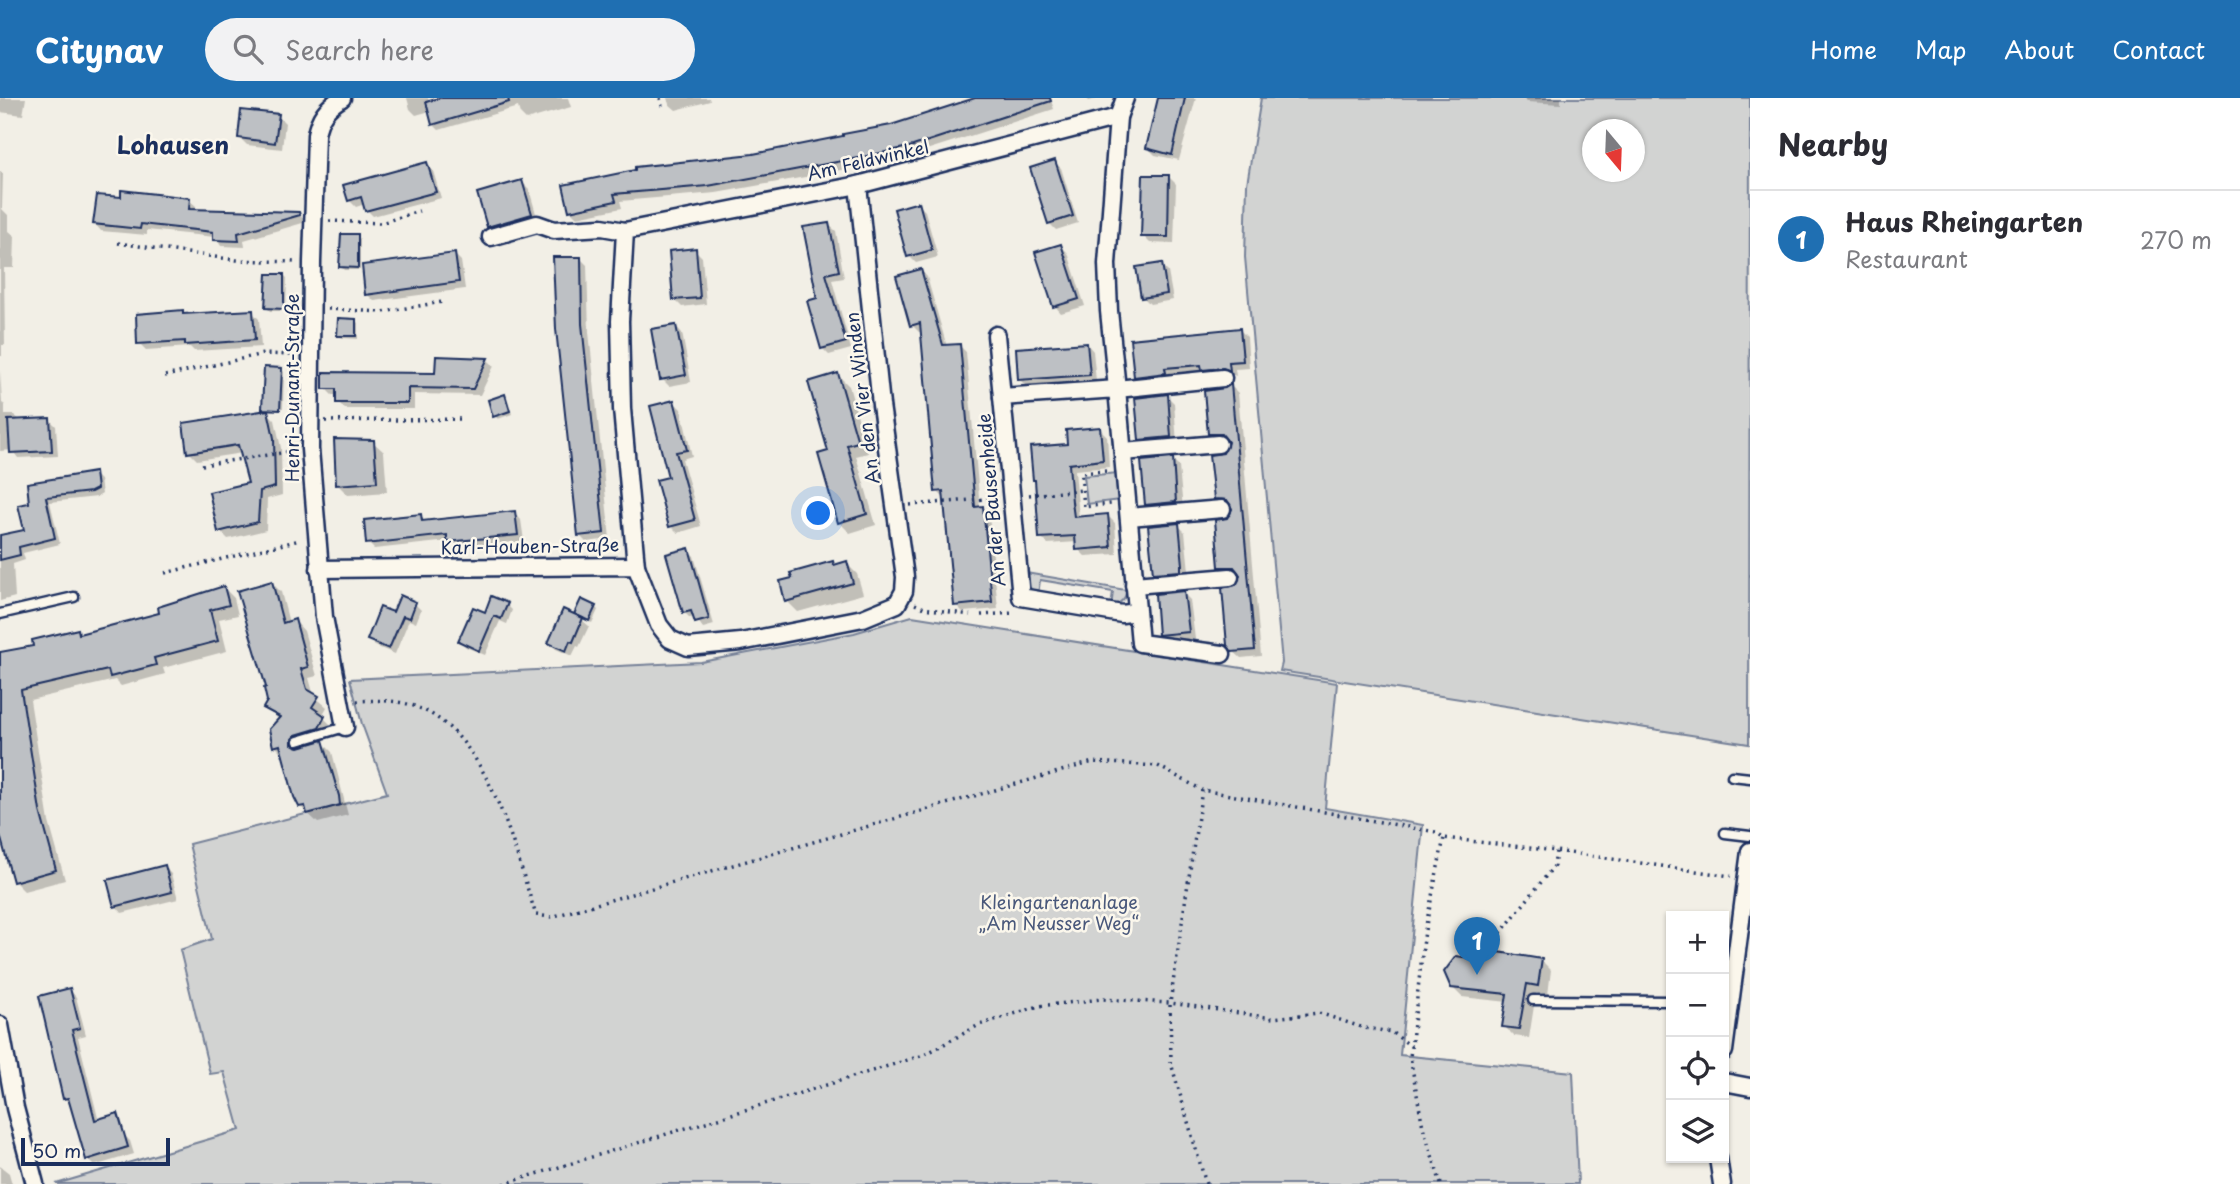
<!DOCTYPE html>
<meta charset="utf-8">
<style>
:root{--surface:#fff;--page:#f2f2f3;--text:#2b2b33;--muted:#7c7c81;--line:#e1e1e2;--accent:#1f6fb2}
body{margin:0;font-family:"Playpen Sans",sans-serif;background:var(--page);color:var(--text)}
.controls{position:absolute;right:21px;bottom:21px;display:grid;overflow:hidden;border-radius:0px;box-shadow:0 2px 5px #0004}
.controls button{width:63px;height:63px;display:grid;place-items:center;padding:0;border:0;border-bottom:2px solid var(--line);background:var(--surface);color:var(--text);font:35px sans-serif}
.compass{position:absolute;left:1582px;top:21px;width:63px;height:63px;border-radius:50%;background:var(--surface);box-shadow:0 2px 5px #0004;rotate:161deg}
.scale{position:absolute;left:21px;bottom:18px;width:149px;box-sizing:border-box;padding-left:7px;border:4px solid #1b2f5e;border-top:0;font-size:19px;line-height:24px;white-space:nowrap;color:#1b2f5e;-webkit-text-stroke:5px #fbf7ec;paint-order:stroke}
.you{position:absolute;left:819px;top:416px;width:24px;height:24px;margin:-18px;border:5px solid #fff;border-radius:50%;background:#1a73e8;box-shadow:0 0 0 10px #1a73e833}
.badge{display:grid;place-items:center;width:46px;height:46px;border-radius:50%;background:var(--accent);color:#fff;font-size:23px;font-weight:700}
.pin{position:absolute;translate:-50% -58px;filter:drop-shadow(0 2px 4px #0008)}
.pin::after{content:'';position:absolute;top:37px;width:24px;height:21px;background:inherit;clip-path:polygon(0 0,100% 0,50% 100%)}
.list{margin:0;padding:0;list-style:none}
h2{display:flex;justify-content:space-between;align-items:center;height:91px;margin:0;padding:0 28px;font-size:30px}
h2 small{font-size:23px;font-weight:400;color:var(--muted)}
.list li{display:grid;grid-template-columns:46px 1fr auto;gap:21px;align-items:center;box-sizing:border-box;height:98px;padding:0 28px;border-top:2px solid var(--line)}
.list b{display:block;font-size:26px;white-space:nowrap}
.list p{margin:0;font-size:23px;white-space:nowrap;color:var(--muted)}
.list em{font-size:23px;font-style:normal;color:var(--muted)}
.icon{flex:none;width:38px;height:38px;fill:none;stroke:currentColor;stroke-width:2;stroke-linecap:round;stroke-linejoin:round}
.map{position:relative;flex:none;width:1750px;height:1086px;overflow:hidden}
header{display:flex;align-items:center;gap:42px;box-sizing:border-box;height:98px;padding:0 35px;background:var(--accent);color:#fff}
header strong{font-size:33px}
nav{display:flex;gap:38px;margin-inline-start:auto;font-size:24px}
.search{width:490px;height:63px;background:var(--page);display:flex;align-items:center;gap:18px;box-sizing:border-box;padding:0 24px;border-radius:38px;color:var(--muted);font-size:26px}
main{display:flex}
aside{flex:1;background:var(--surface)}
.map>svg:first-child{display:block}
</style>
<header>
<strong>Citynav</strong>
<div class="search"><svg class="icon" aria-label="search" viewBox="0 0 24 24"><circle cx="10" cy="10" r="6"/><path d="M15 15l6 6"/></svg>Search here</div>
<nav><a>Home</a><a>Map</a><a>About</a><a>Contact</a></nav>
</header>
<main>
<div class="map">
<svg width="1750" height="1086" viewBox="0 0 1750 1086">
<rect width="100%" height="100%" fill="#f2efe6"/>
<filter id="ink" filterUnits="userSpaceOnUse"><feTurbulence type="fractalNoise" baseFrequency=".0143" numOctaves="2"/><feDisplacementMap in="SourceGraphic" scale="14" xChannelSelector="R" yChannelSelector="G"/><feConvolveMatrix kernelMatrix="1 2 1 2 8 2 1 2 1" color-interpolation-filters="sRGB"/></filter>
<g filter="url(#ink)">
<g fill="#d2d3d2" stroke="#768198" stroke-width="2" fill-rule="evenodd">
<path d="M1261,0H1750L1749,646L1280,573L1282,565L1245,159L1247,86ZM1592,32H1634V74H1592Z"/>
<path d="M1118,375L1120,402L1087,406L1084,378Z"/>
<path d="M1026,475L1126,492C1127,501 1119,506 1111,509L1113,494L1040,482L1038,497L1028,488Z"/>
<path d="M912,518L1337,585L1325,710L1423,727L1400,957L1573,974L1578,1086H56L240,1032L224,974L210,976L180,852L212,841L189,746L387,695L362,626L350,581L701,564L854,535Z"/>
</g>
<g fill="#0003">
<path d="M0,0H26L23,17L0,14Z"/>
<path d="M407,0H428L429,5L447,0H568L571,9L526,22L520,16L518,9L439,32L433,26L430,13L416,17L410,11Z"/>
<path d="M667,0H709L710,3L676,12L669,6Z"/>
<path d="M980,0H1050L1054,11L920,54L833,74L716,95L620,103L622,110L577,119L570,112L565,88L753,57L892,29Z"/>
<path d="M1086,0H1101L1089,3Z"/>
<path d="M1160,0H1196L1179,62L1155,57L1148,50Z"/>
<path d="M1522,0H1561V6L1527,4Z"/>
<path d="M278,18L285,25L282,51L247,47L240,40Z"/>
<path d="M1054,64L1061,70L1078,125L1056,132L1049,125Z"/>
<path d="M426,66L433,73L441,100L373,118L367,112L365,106L356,109L349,102Z"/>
<path d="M0,73L3,76L2,111L9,118V133L15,138L14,170H4L5,247H2V258H0Z"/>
<path d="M1169,79L1176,86L1174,146L1150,145L1143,138Z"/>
<path d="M522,84L529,91L538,123L495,135L488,128Z"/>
<path d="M189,102L196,108L195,113L299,116L306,124L244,142L245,149L221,148L215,139L147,132V137L101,133L95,126Z"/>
<path d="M918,106L925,113L938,159L916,165L909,158Z"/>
<path d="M829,127L836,133L844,180L832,182L851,251L829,257L822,250L819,201Z"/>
<path d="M357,138L360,141V172H344L341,169Z"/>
<path d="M1061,148L1068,155L1085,208L1061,215L1055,208Z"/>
<path d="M695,152L702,159L706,206L682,209L675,202Z"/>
<path d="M454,156L461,163L465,191L374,203L367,196Z"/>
<path d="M580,160L587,167L589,234L610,441L586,444L579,437Z"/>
<path d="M1161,167L1168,174L1173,202L1150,206L1143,199Z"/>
<path d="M921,172L927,179L947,249L959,247L966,254L980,410L989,417L998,511L963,514L956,507L944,400L937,393L923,233L919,234L912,227Z"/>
<path d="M284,177L287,180L286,213H270L267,210Z"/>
<path d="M182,214L186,218L252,214L259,221L261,249L194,253L190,249L146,252L139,245Z"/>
<path d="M355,222L358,225V241L342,240L339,237Z"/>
<path d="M676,228L682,235L691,284L669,288L662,281Z"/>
<path d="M1240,232L1247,239L1249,270L1235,271L1236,278L1231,276L1210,278L1206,273L1171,277L1172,282L1142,285L1136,278Z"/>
<path d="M1087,246L1093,253L1096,283L1027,289L1020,282Z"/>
<path d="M438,260L487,261L494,268L480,297L414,296V311H345L338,304V297H332L325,290L436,276Z"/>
<path d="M281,271L284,274L283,310L265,309Z"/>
<path d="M0,272L2,305L5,307V317H14L21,323L50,322L56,328L58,358L18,360L12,352L0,353Z"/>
<path d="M838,277L849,288L868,355L856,358L876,427L850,435L839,424L830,354Z"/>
<path d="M1231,288L1238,295L1261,558L1241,560L1233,553L1241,475H1228L1221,468L1229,422L1234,411L1233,408L1222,407L1215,400L1229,343H1216L1209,336L1225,292Z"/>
<path d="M504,298L512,316L498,321L495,318Z"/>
<path d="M1167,298L1174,305L1177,346L1148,348L1141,341Z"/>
<path d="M674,304L681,311L692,358L682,361L701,428L678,435L671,428L670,380Z"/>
<path d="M267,314L275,322L281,350L282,397L267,401L266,432L228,441L220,433L250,386L242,355L197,362L189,354Z"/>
<path d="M1100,331L1107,338L1109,369L1075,372L1079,420L1108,418L1115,425L1117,456L1085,458L1078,451L1077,444L1048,446L1041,439L1069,347Z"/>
<path d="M373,344L384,354L387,394L348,397L338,387Z"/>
<path d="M1172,362L1179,369L1183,411L1154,413L1147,406Z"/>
<path d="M94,376L100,382L102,396L97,399L50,404L60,446L23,455L25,462L13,466L15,499L0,503V439L26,433L31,407L29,386Z"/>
<path d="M515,415L521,422L524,443L456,450L449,443L374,451L368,445L420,418L426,425Z"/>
<path d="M1178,427L1185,434L1189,473L1187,474V479L1161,481L1154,474Z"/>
<path d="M688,452L694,458L714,527L703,530L695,519L690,520L684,514Z"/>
<path d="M833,465L836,468L846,465L857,476L863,496L798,514L787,503Z"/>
<path d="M272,485L281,494L289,525L295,523L304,533L317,578L309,580L314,598L327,609L322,618L333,629L329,639L320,642L332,654L348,717L318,725L300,708L285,658L275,648L280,622L265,610L269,603Z"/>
<path d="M224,490L234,500L238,517L219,521L227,553L163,570L165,576L121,588L115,582L30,602L49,724L65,782L24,793L14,783L0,730V556L35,549L78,533L82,537L161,516Z"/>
<path d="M1183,495L1190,502L1195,541L1167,543L1160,536Z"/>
<path d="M415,506L421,512L416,525L409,522L395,556L375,548L369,542L394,516Z"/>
<path d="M507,507L512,512L507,526L500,523L485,557L466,549L460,543L486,516Z"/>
<path d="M595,509L598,512L592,525L580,519Z"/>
<path d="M563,514L582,522L589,528L579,549L577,548L572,558L556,551L550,545Z"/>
<path d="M164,769L171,776L178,801L122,815L116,808Z"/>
<path d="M1541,862L1551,872L1548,897L1536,895L1529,940L1514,938L1504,928L1508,904L1462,899L1452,889L1484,864Z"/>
<path d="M70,892L76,899L86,937L78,939L98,1020L81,1024L65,1000Z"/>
<path d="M123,1036L130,1043L134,1056L94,1068L87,1061Z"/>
<path d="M0,1068L9,1075L12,1086H0Z"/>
</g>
<g fill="#bdc0c4" stroke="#1b2f5e" stroke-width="2">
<path d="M439,0H508L509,4L432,27L426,4Z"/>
<path d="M975,0H1050L1051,3L913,48L858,60L708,88L614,96L616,103L569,113L563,87L635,72V69L753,56L843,38V36L891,27Z"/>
<path d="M1158,0H1185L1172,57L1146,50Z"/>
<path d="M241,12L279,16L275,45L238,40Z"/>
<path d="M1055,62L1073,118L1048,126L1030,70Z"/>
<path d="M427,64L436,94L365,113L361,99L348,103L343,87Z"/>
<path d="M1143,77H1169L1168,139H1141Z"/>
<path d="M522,82L532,116L487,129L477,95Z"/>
<path d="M121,92L190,100L189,111L299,114L300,117L238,135L239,143L213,142V134L141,126L140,131L93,126L97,97L121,99Z"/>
<path d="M919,104L932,152L907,159L894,111Z"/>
<path d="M829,125L839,173L826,176L846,244L821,251L807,203L817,200L803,129Z"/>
<path d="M341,136H358V170L339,169Z"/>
<path d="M1061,146L1079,201L1053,209L1035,154Z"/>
<path d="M696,150L700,200L673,202L669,153Z"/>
<path d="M455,155L459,184L365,197L362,167Z"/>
<path d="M553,159H581L582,226L604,435L578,438L556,231Z"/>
<path d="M1162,165L1167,196L1141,200L1136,169Z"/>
<path d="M921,171L943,247L960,246L975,409L983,408L992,504L954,508L943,393L935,394L920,225L910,228L896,178Z"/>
<path d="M267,176H284V211L265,210Z"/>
<path d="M183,212V216L253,212L255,242L185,247V243L137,246L136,216Z"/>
<path d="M338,220L356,221V238H337Z"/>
<path d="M676,227L686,277L660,282L651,231Z"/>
<path d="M1240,230L1243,263L1229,264L1230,273L1223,270L1202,272L1201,267L1165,270L1166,275L1134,279L1130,241Z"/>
<path d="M1087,245L1090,277L1018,282L1016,250Z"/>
<path d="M436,258L488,260L473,291L408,290V305H336V291H323V274L435,275Z"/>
<path d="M264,269L282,270L280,312L262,311Z"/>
<path d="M838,275L858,344L847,347L867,416L838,425L818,356L828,353L808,284Z"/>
<path d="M1231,286L1255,552L1232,554L1227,547L1222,490L1236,487L1240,477L1234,469H1219L1215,422L1227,420L1232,411L1227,402L1214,401L1209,357L1223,355L1228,344L1222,336H1208L1204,293L1225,290Z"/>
<path d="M505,296L510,313L493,319L488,302Z"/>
<path d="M1168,296L1171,339L1139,342L1135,300Z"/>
<path d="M674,302L687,352L676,354L695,422L669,429L656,382L668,379L650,308Z"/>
<path d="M268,312L274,340L275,389L260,393L258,424L218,434L209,394L248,385L238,347L187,355L183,325Z"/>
<path d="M50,320L52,353L10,355L8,322Z"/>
<path d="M1100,329L1103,362L1069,366L1072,404L1074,419L1108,416L1111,449L1076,452L1075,438L1039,440L1035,382H1033L1030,349L1067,346L1066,332Z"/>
<path d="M334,341L374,342L377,384L336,387Z"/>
<path d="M1173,360L1176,404L1145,407L1141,363Z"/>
<path d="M95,374L97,391L91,394L46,399L55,440L19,449L20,457L0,462V437L24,432L18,407L29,405L27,385Z"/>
<path d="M515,413L518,437L447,444V437L366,446L364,422L421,416L422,423Z"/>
<path d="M1179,425L1183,467H1181V473L1153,475L1148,428Z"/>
<path d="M689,450L709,521L695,525L691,513L683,515L666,456Z"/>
<path d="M833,463L834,467L847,463L853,485L785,504L780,483L792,480L790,475Z"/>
<path d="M272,483L283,525L295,521L308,569L301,571L307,591L319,598L312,609L325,618L319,630L296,637L292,641V646L299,649L323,642L339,698L340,707L307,716L305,708L299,709L294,699L280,647L273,649L269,631L280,619L263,610L267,603L264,590L266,589L237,493Z"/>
<path d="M224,488L229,507L210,512L218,543L154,560L156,567L110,579L108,572L21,592L40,713L56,772L13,784L0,737V554L33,548L32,542L78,531L79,536L159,515L158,509Z"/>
<path d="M1184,493L1189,534L1158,537L1155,496Z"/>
<path d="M400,497L416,504L410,520L403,518L389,551L367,542L380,509L393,514Z"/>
<path d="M491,498L508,505L501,521L494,518L479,553L458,543L473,509L485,514Z"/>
<path d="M581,501L596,508L589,523L574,516Z"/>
<path d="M563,511L583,520L573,544L570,543L566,553L548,545Z"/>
<path d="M165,767L172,794L114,809L107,782Z"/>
<path d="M1492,853L1542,861L1538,888L1527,886L1519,931L1502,929L1507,896L1451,890L1444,874L1456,858L1483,862Z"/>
<path d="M70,890L80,930L72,932L95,1022L118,1015L128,1049L86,1062L68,1000L63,1001L39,898Z"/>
</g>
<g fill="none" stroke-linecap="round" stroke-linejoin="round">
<g stroke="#1b2f5e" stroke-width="13">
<g id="lane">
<path d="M0,516L74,499"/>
<path d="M298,643L345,629"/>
<path d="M1732,678L1750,680"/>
<path d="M1725,735L1750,738"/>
<path d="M1533,902L1671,903"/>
</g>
</g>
<g stroke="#1b2f5e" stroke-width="21">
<g id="street">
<path d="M342,0C327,9 319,19 316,37L312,164L310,351L324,519L345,629"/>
<path d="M1125,0L1118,19L1107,166L1109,213L1117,291L1223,280"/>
<path d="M491,139L537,126L554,132L602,129L625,133"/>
<path d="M996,237L1002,299"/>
<path d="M1123,354L1218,346"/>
<path d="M1129,419L1222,411"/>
<path d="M636,468L622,311L620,223L625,133L858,87L1118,19"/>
<path d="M319,471L636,468L659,527L670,541L688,549L741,544L863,520L897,506L904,493L905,479L881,307L858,87"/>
<path d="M1134,487L1230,479"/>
<path d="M1137,514L1122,516L1021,499L1002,299L1117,291L1140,545L1222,556"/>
<path d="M0,927L15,1010L35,1086"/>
<path d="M1724,953L1750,753"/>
<path d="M1724,984L1750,989"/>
<path d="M1718,1060L1722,1086"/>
</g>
</g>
<g stroke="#1b2f5e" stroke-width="3.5" stroke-dasharray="2 5" stroke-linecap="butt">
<path d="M660,0L662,8"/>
<path d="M329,123L381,125L419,113"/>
<path d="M118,145L236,162L296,164"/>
<path d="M328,211L383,214L442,204"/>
<path d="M165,278L263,256L294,257"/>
<path d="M325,323L465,321"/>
<path d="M202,367L294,353"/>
<path d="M1106,373L1081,375L1084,409L1111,406"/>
<path d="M1029,397L1082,392"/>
<path d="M910,407L997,400"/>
<path d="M165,475L300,442"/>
<path d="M915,506L924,510L970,517"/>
<path d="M981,517L1015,515"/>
<path d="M357,603C373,602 396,602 411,607C489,632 513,749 536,817L551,819L1093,664L1158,668L1202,692"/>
<path d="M1492,846L1554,768L1556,753"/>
<path d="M504,1086L924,957L979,927L1039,908L1102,901L1170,905L1273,920L1319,915L1364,930L1391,934L1411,948"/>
<path d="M1206,1086L1171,965L1170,905L1202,692L1436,734L1444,740L1556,753L1731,778"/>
<path d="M1441,1086L1423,1029L1410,959L1425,832L1444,740"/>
</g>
<use href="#lane" stroke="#fbf7ec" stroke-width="8"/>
<use href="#street" stroke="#fbf7ec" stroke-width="16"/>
</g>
</g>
<g text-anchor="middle" stroke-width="5" stroke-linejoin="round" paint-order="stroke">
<g font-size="18" fill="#1b2f5e" stroke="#fbf7ec">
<text transform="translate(868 63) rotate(-13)" y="6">Am Feldwinkel</text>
<text transform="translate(293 290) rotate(-90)" y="6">Henri-Dunant-Straße</text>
<text transform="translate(863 300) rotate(-97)" y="6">An den Vier Winden</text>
<text transform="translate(992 402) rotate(-95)" y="6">An der Bausenheide</text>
<text transform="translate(530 449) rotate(-1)" y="6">Karl-Houben-Straße</text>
</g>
<g font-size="18" fill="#49587b" stroke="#fbf7ec">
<text x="1059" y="811">Kleingartenanlage<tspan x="1059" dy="21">„Am Neusser Weg“</tspan></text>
</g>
<g font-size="24" font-weight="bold" fill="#1b2f5e" stroke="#fbf7ec">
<text x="173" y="56">Lohausen</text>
</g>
</g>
</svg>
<div class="controls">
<button>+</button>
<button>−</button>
<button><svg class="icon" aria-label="locate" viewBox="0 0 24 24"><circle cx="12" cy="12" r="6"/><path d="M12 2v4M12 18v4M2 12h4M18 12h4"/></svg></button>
<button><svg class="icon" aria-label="layers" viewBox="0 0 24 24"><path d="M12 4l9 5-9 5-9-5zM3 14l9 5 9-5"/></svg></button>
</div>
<svg class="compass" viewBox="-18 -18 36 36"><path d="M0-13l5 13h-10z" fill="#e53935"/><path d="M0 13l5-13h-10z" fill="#7c7c81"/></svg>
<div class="scale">50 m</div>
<div class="you"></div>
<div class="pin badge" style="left:1477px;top:877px">1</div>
</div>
<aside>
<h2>Nearby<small></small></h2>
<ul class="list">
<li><span class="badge">1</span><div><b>Haus Rheingarten</b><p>Restaurant</p></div><em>270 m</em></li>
</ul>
</aside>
</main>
